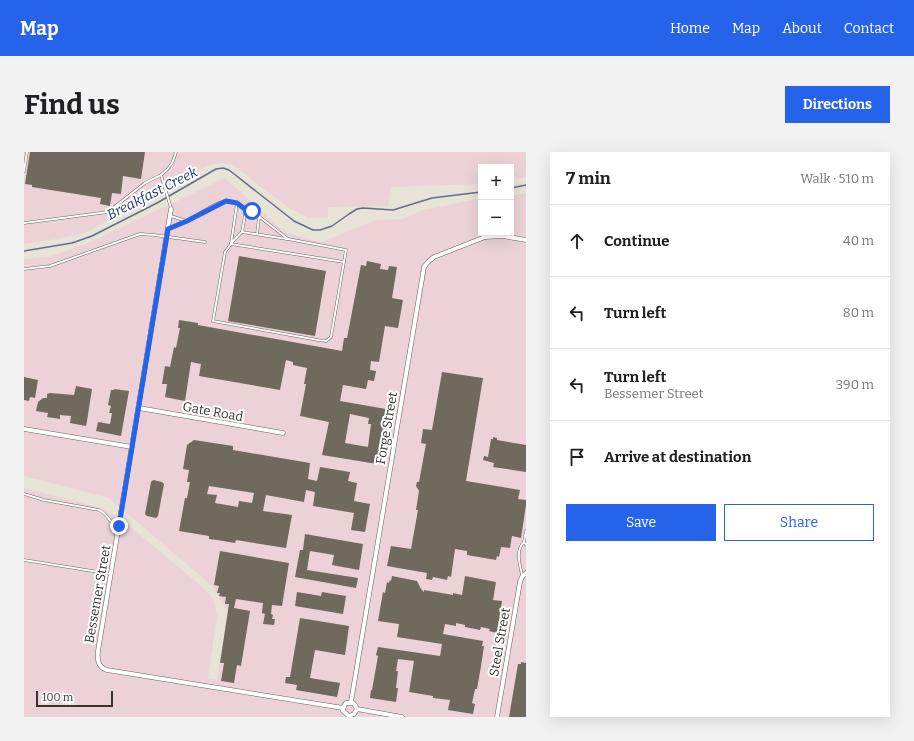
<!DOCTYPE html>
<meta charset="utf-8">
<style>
:root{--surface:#fff;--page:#f2f2f2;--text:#202124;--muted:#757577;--line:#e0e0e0;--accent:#2563eb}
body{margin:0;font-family:Bitter,serif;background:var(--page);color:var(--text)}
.controls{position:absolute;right:12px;top:12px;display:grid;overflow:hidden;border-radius:0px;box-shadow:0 4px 16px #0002}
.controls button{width:36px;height:36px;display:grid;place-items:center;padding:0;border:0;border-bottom:1px solid var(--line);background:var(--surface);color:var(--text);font:20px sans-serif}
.scale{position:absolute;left:12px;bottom:10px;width:77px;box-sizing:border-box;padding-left:4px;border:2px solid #373530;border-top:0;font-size:11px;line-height:14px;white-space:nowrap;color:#373530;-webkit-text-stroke:3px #fff;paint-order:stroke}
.stop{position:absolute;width:12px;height:12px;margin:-9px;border:3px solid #2563eb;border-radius:50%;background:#fff}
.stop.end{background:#2563eb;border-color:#fff;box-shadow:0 1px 4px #0008}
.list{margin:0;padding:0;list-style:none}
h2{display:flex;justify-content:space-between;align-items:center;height:52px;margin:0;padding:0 16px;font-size:17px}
h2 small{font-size:13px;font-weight:400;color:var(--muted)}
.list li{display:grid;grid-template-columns:26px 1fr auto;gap:12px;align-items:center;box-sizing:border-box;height:72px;padding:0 16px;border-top:1px solid var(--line)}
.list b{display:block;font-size:15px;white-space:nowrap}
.list p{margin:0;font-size:13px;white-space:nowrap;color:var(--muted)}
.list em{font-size:13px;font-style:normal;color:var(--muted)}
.actions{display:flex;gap:8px;padding:12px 16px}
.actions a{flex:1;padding:9px 0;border:1px solid var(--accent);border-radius:0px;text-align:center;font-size:14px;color:var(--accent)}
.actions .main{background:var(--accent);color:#fff}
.icon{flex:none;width:22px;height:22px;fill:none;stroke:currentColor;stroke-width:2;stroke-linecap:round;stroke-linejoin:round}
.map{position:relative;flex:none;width:502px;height:565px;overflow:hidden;border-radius:0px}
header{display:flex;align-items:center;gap:24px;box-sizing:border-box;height:56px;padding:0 20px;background:var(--accent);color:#fff}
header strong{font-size:19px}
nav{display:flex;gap:22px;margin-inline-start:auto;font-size:14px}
.intro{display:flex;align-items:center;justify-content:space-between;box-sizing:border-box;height:96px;padding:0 24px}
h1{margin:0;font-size:28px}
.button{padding:10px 18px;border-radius:0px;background:var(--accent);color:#fff;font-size:14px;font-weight:700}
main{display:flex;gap:24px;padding:0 24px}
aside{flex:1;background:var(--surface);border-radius:0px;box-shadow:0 4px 16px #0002}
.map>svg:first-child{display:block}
</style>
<header>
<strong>Map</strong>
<nav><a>Home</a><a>Map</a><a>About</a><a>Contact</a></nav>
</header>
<div class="intro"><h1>Find us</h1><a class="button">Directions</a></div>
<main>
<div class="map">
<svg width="502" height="565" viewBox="0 0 502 565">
<rect width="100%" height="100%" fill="#e7e3d6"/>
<g fill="#ecd2d6">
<path d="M0,0H502V25L493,27L492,24L487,25V15H457V32L367,35L364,54L304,55V66H284L264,55L209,13L195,11L183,14L63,80L33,87L0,92Z"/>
<path d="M201,26L262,81L298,90L352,68L380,67L396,59L457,46V81H487V44L502,41V565H0V336L80,357L86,361L103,372L183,439L190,448L193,464L184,526V527L193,528L204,459L188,435L181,428L85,346L0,324V107L25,105L67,90Z"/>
</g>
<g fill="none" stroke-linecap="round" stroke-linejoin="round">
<g stroke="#616e8a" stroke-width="1.5">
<path d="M487,36L502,33"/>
<path d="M0,99L48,91L68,84L133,51L192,17L199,16L205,18L270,69L289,78H296L308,74L325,62L333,57L339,56L369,58L408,46L457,40"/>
</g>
</g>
<g fill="#6f695e" fill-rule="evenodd">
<path d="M6,0H121L117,27L99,24L97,42L88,41L86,54L76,52L77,46L8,35V33L1,32Z"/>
<path d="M215,104L302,119L291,184L204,169Z"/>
<path d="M343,109L357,112L356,117L364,118L365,114L373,115L368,146L379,148L374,176L361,174L355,210L347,209L346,218L352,219L350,229L344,228L342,237L319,233L316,249L362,257L353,312L298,303L305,270L276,264L282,232H280L283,216L269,213V210L262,208L256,238L175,224L177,212L167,210L161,249L141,245L143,232H138L141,214L146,215L150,195L152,196L156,176H154L155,168L174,171V173L318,199L320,186H323L337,113L342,114ZM326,262L345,266L344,272H347L344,295L321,291Z"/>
<path d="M418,220L459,226L442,329L496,338L494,347L502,348V353L497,386L488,384L486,396L477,395L475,405L473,404L472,408L443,403V399L431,397L427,425L424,424L423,428L409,425L408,428L402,427L403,421L363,414L367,394L387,397L394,358H392L395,339L392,334L393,330H395L402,292L397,291L399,277L408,278Z"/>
<path d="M0,225L14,228L11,246L6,245L5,249L0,248Z"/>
<path d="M52,234L68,237L63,269L62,274L46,271L47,264L36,263V267L23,265L24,261L12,259L14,250L19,246H23V242L26,241L50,243Z"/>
<path d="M90,237L105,239L97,284L72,279L74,270L86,272L88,261H85L87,254L84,253L87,238H90Z"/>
<path d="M469,285L473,286V288L502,293V320L469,315L470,311L459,308L460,304L464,305L467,287H469Z"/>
<path d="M170,288L209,294V298L286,311L284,327L293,329L296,315L326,320L324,329L333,331L330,349L346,352L341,380L327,378L330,361L289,354L291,340L282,338L280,350L242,343L239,359L268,363L262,396L212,388L211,391L193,388L185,387V384L155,379L161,346H163L166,330H163L165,318L159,317L163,293ZM185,334L230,341L228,351L215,349L214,355L191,351L193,343L183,342Z"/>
<path d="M129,328L138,330L140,332L134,364L132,366L123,364L121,362L127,330Z"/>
<path d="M281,382L339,392L335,418L308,413L310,403L286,399L283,418L334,426L332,436L271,425L276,398H279Z"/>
<path d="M196,399L265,411L258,454L248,453L247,462L249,463L248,467H251L250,473L239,472L241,462L238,461L239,451L212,447L210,456L226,459L217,514L213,513L210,531L197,529L200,511H196L205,452H201L202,445L195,444L196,441H193L195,434L190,433Z"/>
<path d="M368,424L393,429L397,437L400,440V438L429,443V441L438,443L441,424L472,430L469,448L478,449L473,481L465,479L466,477L457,475L456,478L441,475V473L432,471V474L421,472L419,482L459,489L458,494H460L457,514L453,537H451L448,551L451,552L449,562L424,558L426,548L409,546V544L385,540L390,509L374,507L372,519H374L372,536H374L372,550L346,546L347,538H348L354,504L352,503L354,495L416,504L418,492L373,485L375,472L354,469L359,440L361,441L363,430L365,431L366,428L367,429Z"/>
<path d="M273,440L297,444L298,440L322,444L319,462L271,454Z"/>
<path d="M276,466L325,474L321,503L291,498L286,526L316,531L313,545L272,538L273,533L261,531L262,525H266Z"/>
<path d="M497,510L502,511V565H485L494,512H497Z"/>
</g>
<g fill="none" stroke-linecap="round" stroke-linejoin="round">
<g stroke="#666358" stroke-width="3">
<g id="lane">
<path d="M0,19L3,0"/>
<path d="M147,56L137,23C146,16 149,11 152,0"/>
<path d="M147,64L162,69"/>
<path d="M0,71L84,60L121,31L137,23"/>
<path d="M144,77C151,74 158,72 164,68C175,63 195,47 206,49C214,50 220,57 228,59L264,87L322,98L307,185L302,189L294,188L189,169L201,100L207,92L213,51"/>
<path d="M218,80L263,87"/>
<path d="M233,82L235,65"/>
<path d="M207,91L218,80L222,57"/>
<path d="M207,92L320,110"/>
<path d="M0,117L26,114L116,82L130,83L181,90"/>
<path d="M0,342L20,348L75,358C84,362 85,371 94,374"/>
<path d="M502,379L500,390L502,393"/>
<path d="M0,408L87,422"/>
<path d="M498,423C496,413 491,398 500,390"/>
</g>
</g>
<g stroke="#666358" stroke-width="5">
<g id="street">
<path d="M147,57L74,499C73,508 74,515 83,518L319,556"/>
<path d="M115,256L259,281"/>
<path d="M0,277L108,295"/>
<path d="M327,550L400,115L404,110L410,105L461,85L479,84L502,88"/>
<path d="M333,557L378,565"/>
<path d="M325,564L319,559L320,554L322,551H329L331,553L333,557"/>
<path d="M325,564L330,562L333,557"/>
<path d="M473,565L496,430L498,425L502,421"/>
</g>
</g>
<use href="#lane" stroke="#fff" stroke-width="2"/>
<use href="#street" stroke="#fff" stroke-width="4"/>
</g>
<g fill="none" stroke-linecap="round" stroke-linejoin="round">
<path stroke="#2563eb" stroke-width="5" d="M95,374L144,77L163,69L202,49L213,51L222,58L228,59"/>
</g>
<g text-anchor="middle" stroke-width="4" stroke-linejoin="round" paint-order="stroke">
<g font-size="13" fill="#373530" stroke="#fff">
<text transform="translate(189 259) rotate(10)" y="5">Gate Road</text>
<text transform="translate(362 276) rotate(-80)" y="5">Forge Street</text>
<text transform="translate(73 442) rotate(-80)" y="5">Bessemer Street</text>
<text transform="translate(475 490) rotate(-80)" y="5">Steel Street</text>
</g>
<g font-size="14" font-style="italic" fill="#21396e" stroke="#fff">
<text transform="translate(128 41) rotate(-27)" y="5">Breakfast Creek</text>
</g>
</g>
</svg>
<div class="controls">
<button>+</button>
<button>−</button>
</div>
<div class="scale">100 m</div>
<div class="stop" style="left:228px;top:59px"></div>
<div class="stop end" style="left:95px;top:374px"></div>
</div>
<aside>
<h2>7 min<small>Walk · 510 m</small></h2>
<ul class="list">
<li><svg class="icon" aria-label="ahead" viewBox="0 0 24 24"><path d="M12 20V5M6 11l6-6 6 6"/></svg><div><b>Continue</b></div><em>40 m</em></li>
<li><svg class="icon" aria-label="left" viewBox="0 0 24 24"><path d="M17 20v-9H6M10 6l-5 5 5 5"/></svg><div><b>Turn left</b></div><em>80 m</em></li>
<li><svg class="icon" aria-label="left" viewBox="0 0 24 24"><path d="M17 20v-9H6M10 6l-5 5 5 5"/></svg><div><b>Turn left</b><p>Bessemer Street</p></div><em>390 m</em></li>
<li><svg class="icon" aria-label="arrive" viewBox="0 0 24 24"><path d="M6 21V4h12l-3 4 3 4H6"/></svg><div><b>Arrive at destination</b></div></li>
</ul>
<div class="actions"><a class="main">Save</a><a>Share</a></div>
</aside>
</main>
